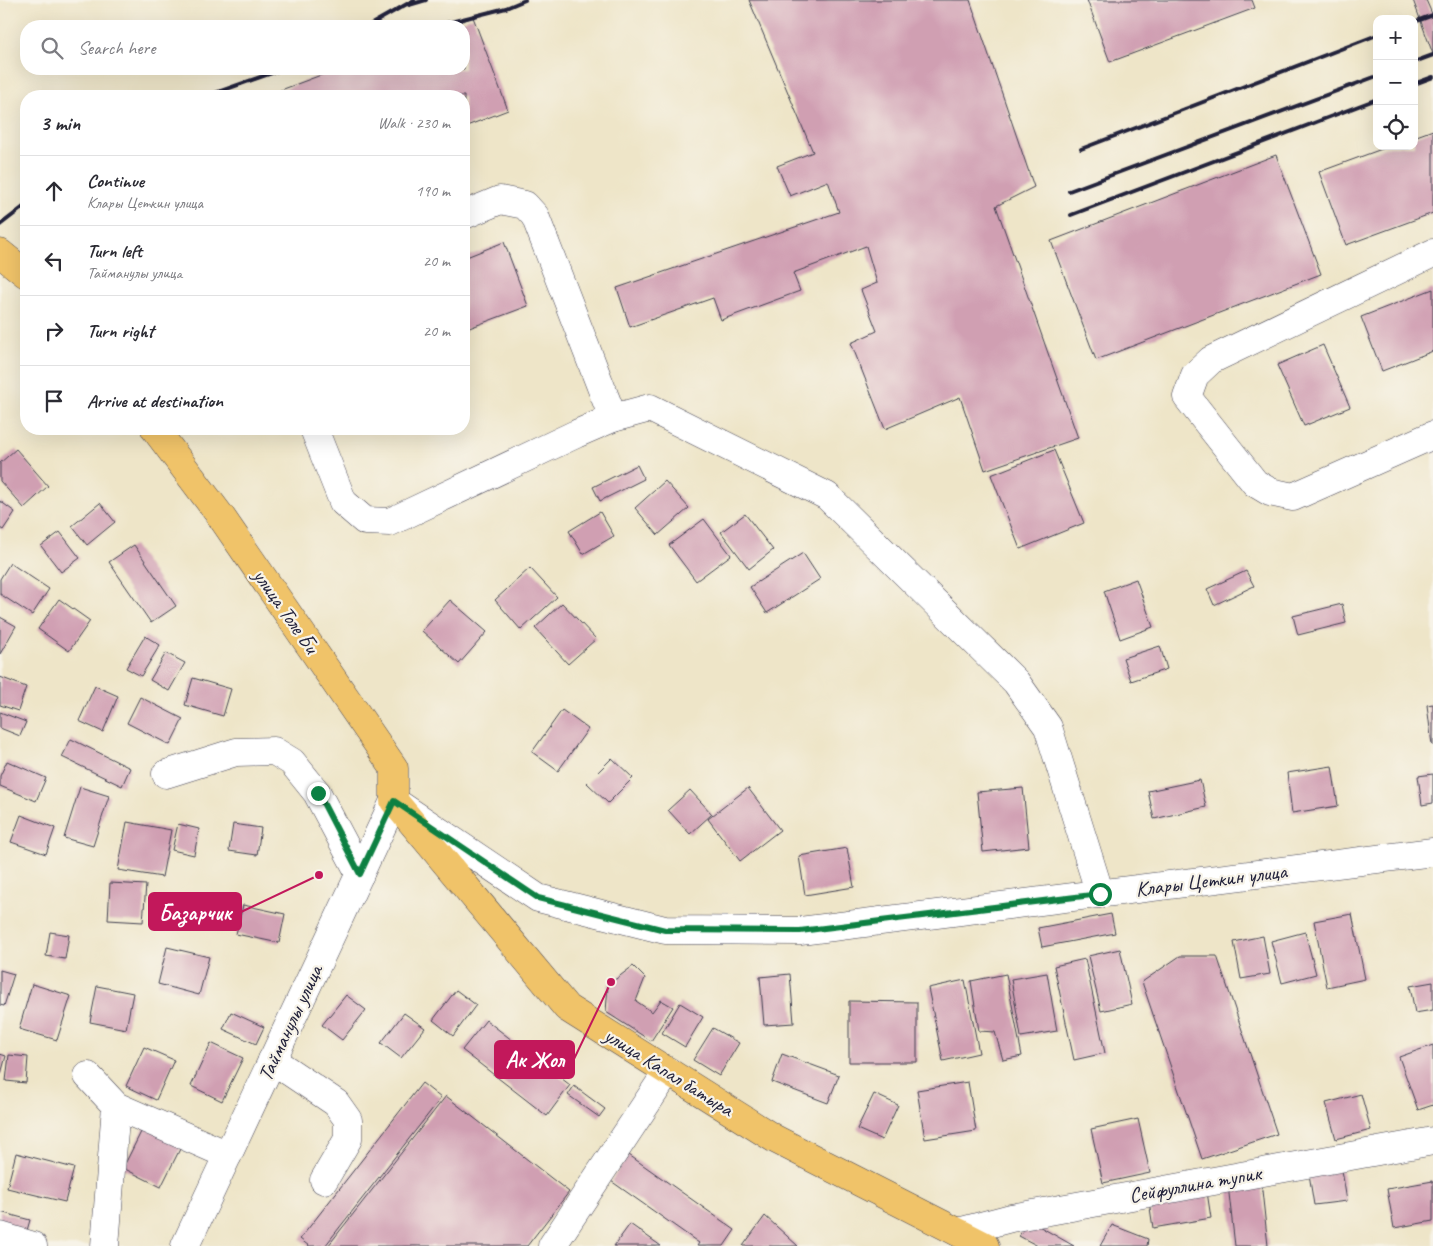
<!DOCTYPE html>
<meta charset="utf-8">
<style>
:root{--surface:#fff;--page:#f2f2f3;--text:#2b2b33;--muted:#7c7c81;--line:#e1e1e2}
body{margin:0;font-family:Caveat,sans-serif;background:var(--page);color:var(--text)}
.controls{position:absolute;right:15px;top:15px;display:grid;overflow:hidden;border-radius:10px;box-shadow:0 5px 20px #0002}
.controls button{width:45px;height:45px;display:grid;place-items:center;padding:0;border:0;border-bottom:1px solid var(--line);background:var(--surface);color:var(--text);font:25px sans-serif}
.stop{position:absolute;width:15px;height:15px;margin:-11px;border:4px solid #0b8043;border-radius:50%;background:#fff}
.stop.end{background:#0b8043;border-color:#fff;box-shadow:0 1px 5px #0008}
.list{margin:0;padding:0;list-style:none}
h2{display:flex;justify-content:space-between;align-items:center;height:65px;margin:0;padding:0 20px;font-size:21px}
h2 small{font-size:16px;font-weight:400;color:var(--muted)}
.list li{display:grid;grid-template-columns:32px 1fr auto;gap:15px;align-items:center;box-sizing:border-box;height:70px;padding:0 20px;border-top:1px solid var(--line)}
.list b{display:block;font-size:19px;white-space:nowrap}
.list p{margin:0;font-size:16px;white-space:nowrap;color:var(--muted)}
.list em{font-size:16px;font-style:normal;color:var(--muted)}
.icon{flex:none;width:28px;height:28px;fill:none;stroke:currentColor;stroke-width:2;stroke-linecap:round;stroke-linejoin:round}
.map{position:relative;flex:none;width:1433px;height:1246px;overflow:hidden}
.search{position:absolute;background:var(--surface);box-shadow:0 5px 20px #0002;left:20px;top:20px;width:450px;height:55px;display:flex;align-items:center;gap:12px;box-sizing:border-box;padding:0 18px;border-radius:20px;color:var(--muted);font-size:19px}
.panel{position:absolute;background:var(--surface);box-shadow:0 5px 20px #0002;left:20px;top:90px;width:450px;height:345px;border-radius:20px}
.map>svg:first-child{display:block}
</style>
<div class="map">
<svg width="1433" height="1246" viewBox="0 0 1433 1246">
<rect width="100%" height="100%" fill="#f7f3e8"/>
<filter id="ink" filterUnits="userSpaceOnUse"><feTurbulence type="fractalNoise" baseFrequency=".02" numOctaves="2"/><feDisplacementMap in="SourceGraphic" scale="10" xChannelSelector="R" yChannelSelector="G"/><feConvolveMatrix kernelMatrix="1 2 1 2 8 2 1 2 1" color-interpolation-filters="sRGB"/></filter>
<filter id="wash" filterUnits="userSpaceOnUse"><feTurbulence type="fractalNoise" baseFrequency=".0096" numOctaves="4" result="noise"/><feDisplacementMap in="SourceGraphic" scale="20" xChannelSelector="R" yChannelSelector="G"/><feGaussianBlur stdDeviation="1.12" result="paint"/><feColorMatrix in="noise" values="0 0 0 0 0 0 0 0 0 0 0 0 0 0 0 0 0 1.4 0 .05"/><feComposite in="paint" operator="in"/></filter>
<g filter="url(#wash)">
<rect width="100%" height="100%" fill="#eee5c8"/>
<g id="blocks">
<g fill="#d09fb2">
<path d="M749,0H970L1034,187L996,206L1078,438L985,470L960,397L885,429L851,343L877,331L861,290L877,283L866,246L793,273L800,291L721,320L713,298L630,327L617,288L839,212L828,181L790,196L777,166L813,152Z"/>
<path d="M1087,0H1252L1255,8L1110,62Z"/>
<path d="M1413,0H1426L1433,16V54Z"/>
<path d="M473,17L508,110L464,127V96H265L337,69H464V26H450Z"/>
<path d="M1433,130V213L1346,245L1319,172L1390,146H1414V137Z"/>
<path d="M1276,155L1321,274L1096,360L1051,241Z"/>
<path d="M504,242L528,306L464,330V258Z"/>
<path d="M1433,289V351L1382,371L1361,317Z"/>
<path d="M1323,345L1350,407L1304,426L1277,365Z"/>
<path d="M16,449L48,486L24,508L0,481V463Z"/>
<path d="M1054,450L1084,523L1020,549L991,475Z"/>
<path d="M637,465L644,479L600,501L593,487Z"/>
<path d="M665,481L689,508L658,535L635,508Z"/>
<path d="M0,501L15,512L3,530L0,528Z"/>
<path d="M100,503L115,522L87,545L72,526Z"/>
<path d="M600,512L614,536L583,554L569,531Z"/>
<path d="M745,514L773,550L749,569L721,532Z"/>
<path d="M704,519L731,555L696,581L669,545Z"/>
<path d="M60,532L80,558L61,572L41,546Z"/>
<path d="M134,545L176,606L151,623L109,562Z"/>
<path d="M803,553L820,579L767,613L750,587Z"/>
<path d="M10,563L49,589L32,615L0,594V579Z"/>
<path d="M530,568L557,597L521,630L495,600Z"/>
<path d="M1246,571L1254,586L1214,605L1207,589Z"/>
<path d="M1136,579L1153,627L1120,639L1104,591Z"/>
<path d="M59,599L90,621L69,651L38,629Z"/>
<path d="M450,600L487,632L459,664L422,631Z"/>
<path d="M562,603L596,639L568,664L535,628Z"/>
<path d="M1342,604L1346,623L1298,635L1293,616Z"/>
<path d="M0,617L16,626L0,654Z"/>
<path d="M145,636L160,645L141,676L126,668Z"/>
<path d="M1160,646L1167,669L1131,681L1123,658Z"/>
<path d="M166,653L185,663L169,691L150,680Z"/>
<path d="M0,677L26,687L18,711L0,705Z"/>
<path d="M193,678L231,689L223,716L185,705Z"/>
<path d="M95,686L118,696L103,732L79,721Z"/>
<path d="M140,697L183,719L170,745L127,723Z"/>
<path d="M1433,704V745H1432L1427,705Z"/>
<path d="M562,710L588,729L558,771L532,752Z"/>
<path d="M0,712L26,722L20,736L0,728Z"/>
<path d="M71,739L130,768L122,786L62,757Z"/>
<path d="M612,758L633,778L608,803L587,783Z"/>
<path d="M7,761L46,778L36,801L0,786V776Z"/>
<path d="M1332,766L1338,806L1292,813L1287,773Z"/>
<path d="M1433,774V803L1422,805L1418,776Z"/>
<path d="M1200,780L1206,807L1154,819L1148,791Z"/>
<path d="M80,787L109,796L93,846L64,838Z"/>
<path d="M748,788L780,830L740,861L708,819Z"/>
<path d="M1023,788L1029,847L983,852L977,792Z"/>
<path d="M690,790L712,814L690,834L668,810Z"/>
<path d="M21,815L55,828L46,854L11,842Z"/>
<path d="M127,822L171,830L162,877L118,870Z"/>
<path d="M178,824L199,829L194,855L172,850Z"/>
<path d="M233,824L261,828L257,855L229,851Z"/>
<path d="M847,848L854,887L805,895L799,856Z"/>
<path d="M110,883L146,885L143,922L108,920Z"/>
<path d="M243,905L285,914L279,943L236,934Z"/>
<path d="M1111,914L1115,933L1042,947L1038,928Z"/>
<path d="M1352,914L1365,979L1327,987L1314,921Z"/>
<path d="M50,932L69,935L65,959L46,956Z"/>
<path d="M1305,932L1316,974L1282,983L1271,941Z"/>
<path d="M1263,936L1270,974L1241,979L1234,942Z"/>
<path d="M167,947L209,957L199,995L158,984Z"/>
<path d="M1120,949L1132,1004L1101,1011L1088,956Z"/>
<path d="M1180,956H1217L1277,1134L1202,1159L1142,982Z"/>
<path d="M1085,959L1105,1053L1074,1060L1054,966Z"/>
<path d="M633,966L645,978L636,1001L652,1012L661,1000L673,1007L651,1041L606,1012L608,985Z"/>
<path d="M0,970L14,974L4,1006L0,1005Z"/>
<path d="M1047,973L1057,1031L1021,1037L1011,979Z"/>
<path d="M790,974L794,1023L764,1025L760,977Z"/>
<path d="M1006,974L1022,1056L1003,1060L995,1032L979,1031L971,981Z"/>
<path d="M965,980L979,1053L943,1061L928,988Z"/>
<path d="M1433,982V1010L1415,1013L1410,986Z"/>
<path d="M32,984L71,996L57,1040L19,1029Z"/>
<path d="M97,986L133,993L126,1029L90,1022Z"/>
<path d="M456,990L476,1005L453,1036L433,1020Z"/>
<path d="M346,995L366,1010L342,1040L322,1025Z"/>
<path d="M849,1001L917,1002V1062H849Z"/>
<path d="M680,1003L703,1017L685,1047L662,1033Z"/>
<path d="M231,1012L264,1027L256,1044L223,1029Z"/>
<path d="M404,1013L425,1028L401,1058L381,1043Z"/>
<path d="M486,1020L570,1085L547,1116L462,1050Z"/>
<path d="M713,1028L739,1043L719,1076L693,1060Z"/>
<path d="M211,1043L243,1058L222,1101L191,1086Z"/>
<path d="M1433,1045V1105L1418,1110L1399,1057Z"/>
<path d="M144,1047L174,1060L156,1100L126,1086Z"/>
<path d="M0,1054L6,1056L1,1074H0Z"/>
<path d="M782,1054L839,1075L828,1103L772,1082Z"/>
<path d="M9,1055L28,1057L26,1083L6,1081Z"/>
<path d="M968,1082L976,1131L925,1139L917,1090Z"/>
<path d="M422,1083L441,1098L325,1246H309L300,1239Z"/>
<path d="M574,1086L605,1109L599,1117L568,1095Z"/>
<path d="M874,1094L898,1105L882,1140L857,1129Z"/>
<path d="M1361,1094L1371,1130L1336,1139L1326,1103Z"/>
<path d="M446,1096L569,1192L527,1246H328Z"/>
<path d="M1138,1119L1150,1173L1103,1183L1091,1129Z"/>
<path d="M145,1124L183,1143L161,1187L123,1168Z"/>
<path d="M16,1153L74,1168L65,1202L7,1188Z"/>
<path d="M629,1155L735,1230L724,1246H697L699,1243L611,1181Z"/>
<path d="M1342,1170L1347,1201L1314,1205L1309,1174Z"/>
<path d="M1261,1181L1268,1246H1235L1228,1185Z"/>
<path d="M1433,1181V1221L1394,1228L1387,1189Z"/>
<path d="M1207,1192L1211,1218L1153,1228L1149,1201Z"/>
<path d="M0,1212L30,1220L26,1234L0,1228Z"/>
<path d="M765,1216L798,1246H743Z"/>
<path d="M1028,1220L1074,1246H1038L1019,1236Z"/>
<path d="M630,1224L661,1246H614Z"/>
<path d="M1112,1225L1148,1239L1147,1246H1100Z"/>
</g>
</g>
</g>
<g filter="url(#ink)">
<use href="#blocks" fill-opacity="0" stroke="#413f50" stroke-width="1"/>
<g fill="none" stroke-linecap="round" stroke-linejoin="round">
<g stroke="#413f50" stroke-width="29">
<g id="minor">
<path d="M464,215L500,200L525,205L535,216L613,418"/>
<path d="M1433,253L1211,360L1195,375L1187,397L1255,483L1270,492L1293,497L1433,435"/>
<path d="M314,429L343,502L365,521L390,522L576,434L613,418L650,408L827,496L1016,682L1048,727L1100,894"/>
<path d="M166,774L236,752L274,751L292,762L317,793L360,874"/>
<path d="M272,1060L336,1103L348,1120V1139L324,1180"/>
<path d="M88,1076L116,1106L228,1155"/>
<path d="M958,1232L1011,1218L1433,1141"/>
<path d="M0,1236L33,1246"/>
<path d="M105,1246L116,1106"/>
<path d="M185,1246L394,801L538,898L665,930L800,931L1433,852"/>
<path d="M552,1246L668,1071"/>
</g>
</g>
<g stroke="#413f50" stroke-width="29">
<g id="major">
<path d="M0,253L26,274"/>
<path d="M155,429L222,518L394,768V801L567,1008L775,1139L985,1246"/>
</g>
</g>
<use href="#minor" stroke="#fff" stroke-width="28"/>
<use href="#major" stroke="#f0c369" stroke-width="28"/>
<g stroke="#22223b" stroke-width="4">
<path d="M409,5L426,0"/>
<path d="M1414,22L1433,15"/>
<path d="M368,26L414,0"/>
<path d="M435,26L506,8L525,0"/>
<path d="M1414,62L1433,55"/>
<path d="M1414,84L1433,77"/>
<path d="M207,96L283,69"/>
<path d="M1081,149L1377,35"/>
<path d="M1069,191L1377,76"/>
<path d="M1071,215L1377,99"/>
<path d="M0,225L26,205"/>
</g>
</g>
</g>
<g fill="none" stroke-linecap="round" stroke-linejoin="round" filter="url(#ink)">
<path stroke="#0b8043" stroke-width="6" d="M318,793L360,874L394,801L538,898L665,930L800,931L1100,894"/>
</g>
<g text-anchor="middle" stroke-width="4.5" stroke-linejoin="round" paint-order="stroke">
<g font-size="21" fill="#22223b" stroke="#f7f3e8">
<text transform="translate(286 611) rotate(55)" y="7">улица Толе Би</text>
<text transform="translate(1211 880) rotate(-7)" y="7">Клары Цеткин улица</text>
<text transform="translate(290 1023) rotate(-65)" y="7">Тайманулы улица</text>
<text transform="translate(669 1072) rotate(32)" y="7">улица Капал батыра</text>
<text transform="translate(1195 1184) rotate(-10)" y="7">Сейфуллина тупик</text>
</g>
</g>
<path fill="none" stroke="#c2185b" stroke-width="2" d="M319 875L241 912M611 982L574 1059"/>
<g fill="#c2185b" stroke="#f7f3e8" stroke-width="2">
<circle cx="319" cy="875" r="5"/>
<circle cx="611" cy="982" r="5"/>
</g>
<g fill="#c2185b" stroke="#c2185b" stroke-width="2">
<rect x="149" y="893" width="92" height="37" rx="5"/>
<rect x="495" y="1041" width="79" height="37" rx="5"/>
</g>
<g font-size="22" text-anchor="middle" font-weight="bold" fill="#fff">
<text x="195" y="920">Базарчик</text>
<text x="535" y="1067">Ак Жол</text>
</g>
</svg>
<div class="controls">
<button>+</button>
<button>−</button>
<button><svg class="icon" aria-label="locate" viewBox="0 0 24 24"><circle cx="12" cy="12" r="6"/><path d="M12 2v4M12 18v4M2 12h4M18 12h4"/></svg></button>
</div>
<div class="stop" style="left:1100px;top:894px"></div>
<div class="stop end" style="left:318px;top:793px"></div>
<div class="search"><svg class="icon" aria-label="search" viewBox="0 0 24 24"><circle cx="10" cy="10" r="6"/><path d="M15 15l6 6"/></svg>Search here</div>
<section class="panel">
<h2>3 min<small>Walk · 230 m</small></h2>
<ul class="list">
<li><svg class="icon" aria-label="ahead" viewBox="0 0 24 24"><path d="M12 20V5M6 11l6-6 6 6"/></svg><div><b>Continue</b><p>Клары Цеткин улица</p></div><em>190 m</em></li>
<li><svg class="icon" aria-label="left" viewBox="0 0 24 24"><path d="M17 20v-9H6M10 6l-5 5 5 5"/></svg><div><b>Turn left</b><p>Тайманулы улица</p></div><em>20 m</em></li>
<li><svg class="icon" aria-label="right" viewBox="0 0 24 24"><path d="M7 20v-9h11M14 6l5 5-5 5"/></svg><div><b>Turn right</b></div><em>20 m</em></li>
<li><svg class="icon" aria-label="arrive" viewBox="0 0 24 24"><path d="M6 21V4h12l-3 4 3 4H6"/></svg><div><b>Arrive at destination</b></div></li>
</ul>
</section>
</div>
